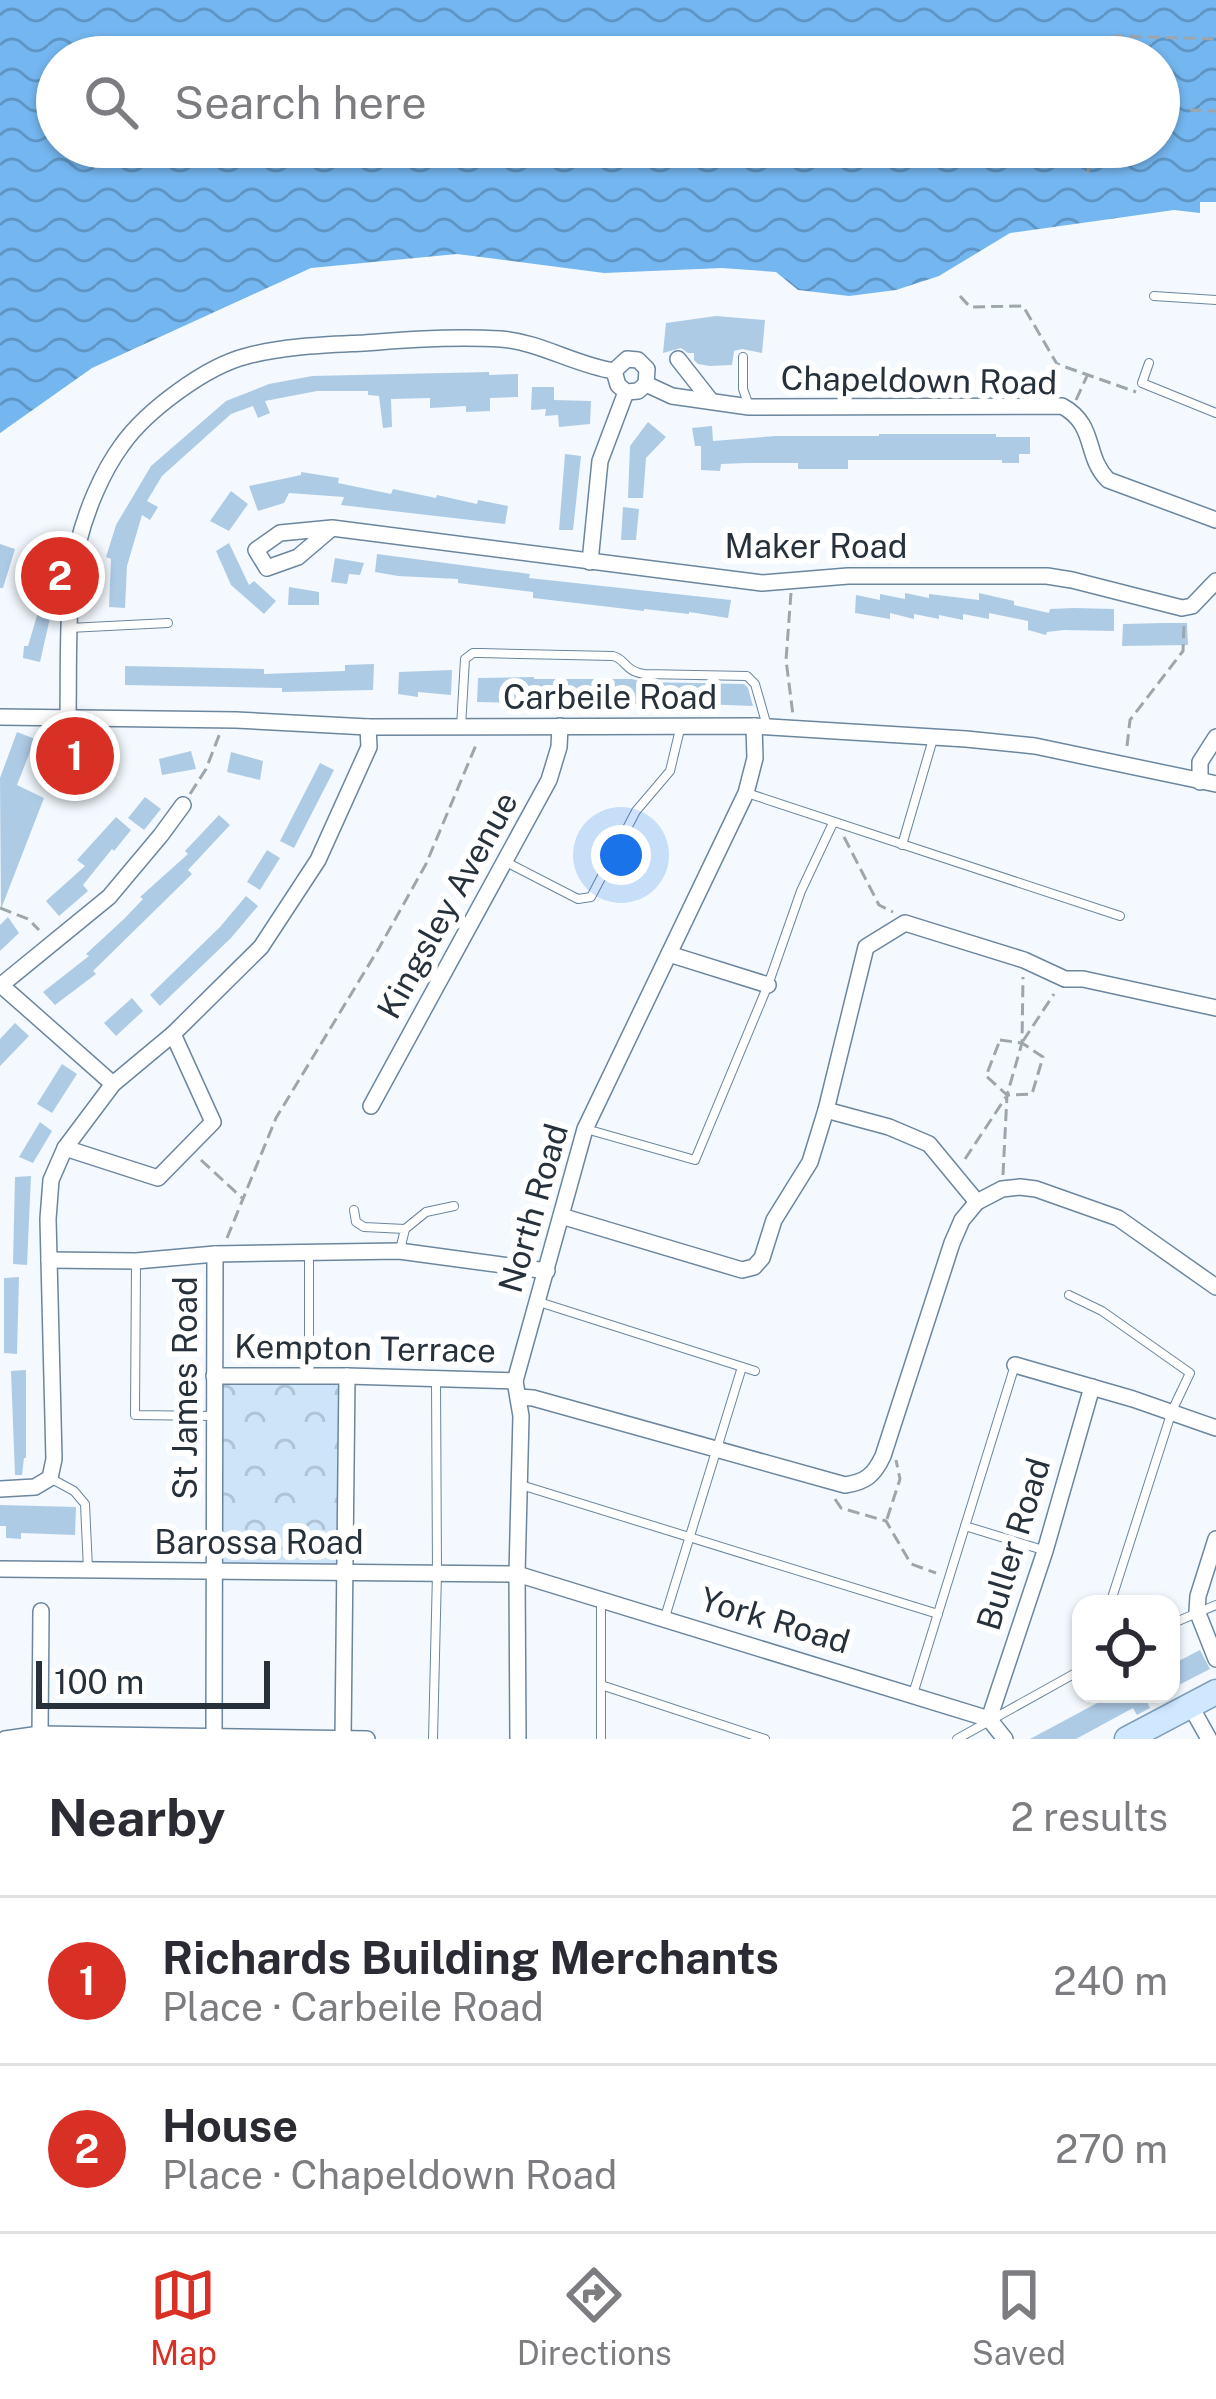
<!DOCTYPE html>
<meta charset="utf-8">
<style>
:root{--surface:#fff;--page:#f7f7f7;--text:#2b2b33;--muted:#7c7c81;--line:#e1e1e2;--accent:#d93025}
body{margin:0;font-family:"Public Sans",sans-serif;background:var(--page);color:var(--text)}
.controls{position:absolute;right:36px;bottom:36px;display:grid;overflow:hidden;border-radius:24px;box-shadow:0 3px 9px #0004}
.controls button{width:108px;height:108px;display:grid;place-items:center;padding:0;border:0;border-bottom:3px solid var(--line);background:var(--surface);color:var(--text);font:60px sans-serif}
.scale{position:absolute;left:36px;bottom:30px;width:234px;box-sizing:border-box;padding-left:12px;border:6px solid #26313c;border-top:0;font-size:33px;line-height:42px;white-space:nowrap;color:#26313c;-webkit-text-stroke:9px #fff;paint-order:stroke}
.you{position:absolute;left:621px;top:855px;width:42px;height:42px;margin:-30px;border:9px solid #fff;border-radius:50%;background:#1a73e8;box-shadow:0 0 0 18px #1a73e833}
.badge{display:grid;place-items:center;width:78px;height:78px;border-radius:50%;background:var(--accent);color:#fff;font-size:39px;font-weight:700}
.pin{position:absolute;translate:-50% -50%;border:6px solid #fff;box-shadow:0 3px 12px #0006}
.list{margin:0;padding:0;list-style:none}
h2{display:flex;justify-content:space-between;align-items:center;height:156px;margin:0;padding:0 48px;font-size:51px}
h2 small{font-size:39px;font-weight:400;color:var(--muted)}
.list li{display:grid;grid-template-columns:78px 1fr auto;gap:36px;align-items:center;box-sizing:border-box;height:168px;padding:0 48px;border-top:3px solid var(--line)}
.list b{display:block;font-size:45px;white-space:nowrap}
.list p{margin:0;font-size:39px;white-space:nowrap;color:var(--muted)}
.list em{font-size:39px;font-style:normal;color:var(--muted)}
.icon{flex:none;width:66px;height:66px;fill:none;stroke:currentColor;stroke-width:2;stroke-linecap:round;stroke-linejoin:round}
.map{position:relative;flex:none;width:1216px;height:1739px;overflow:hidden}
.search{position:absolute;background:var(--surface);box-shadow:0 3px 9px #0004;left:36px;right:36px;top:36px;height:132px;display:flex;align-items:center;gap:30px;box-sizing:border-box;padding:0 42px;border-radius:66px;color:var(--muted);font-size:45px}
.sheet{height:492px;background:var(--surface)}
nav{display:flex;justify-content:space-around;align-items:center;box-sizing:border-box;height:168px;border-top:3px solid var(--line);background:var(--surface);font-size:33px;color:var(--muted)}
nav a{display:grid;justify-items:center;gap:6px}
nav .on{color:var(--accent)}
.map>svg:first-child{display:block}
</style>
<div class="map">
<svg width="1216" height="1739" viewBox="0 0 1216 1739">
<defs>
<pattern id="park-crowns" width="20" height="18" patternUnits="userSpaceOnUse" patternTransform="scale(3)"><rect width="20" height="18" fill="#cde4f9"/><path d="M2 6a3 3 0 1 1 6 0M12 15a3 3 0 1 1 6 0" fill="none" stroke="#b0c4d6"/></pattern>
<pattern id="water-waves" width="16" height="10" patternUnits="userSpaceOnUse" patternTransform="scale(3)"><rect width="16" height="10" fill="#74b6ef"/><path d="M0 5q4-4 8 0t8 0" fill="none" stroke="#5f95c3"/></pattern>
</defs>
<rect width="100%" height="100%" fill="#f3f9fe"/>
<path fill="url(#park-crowns)" d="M219,1378H344L342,1570L221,1568Z"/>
<path fill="url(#water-waves)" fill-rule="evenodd" d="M0,0H1216V202H1200V213L1174,210L1010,233L939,276L896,290L849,296L798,290L776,272L722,268L604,273L457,254L311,268L92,368L0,433ZM57,57H1159V147H57Z"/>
<g fill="#aecbe6">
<path d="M716,316L765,320L762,353L742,349L734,351L732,365L710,366L698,364L694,360V353H688L681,348L663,353L666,323Z"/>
<path d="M489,372V375L518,374V397L490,398V411L466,412V406L430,408V398L391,399L392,427L383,428L379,396L368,395V391H317L265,401L270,413L258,418L253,406L231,414L162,476L147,501L158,507L150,520L142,515L127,566L125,608L109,607L111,559L106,557L116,525L151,466L226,401L269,384L312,376Z"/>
<path d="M532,387H554V400L591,401L590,424L559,427L558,415L545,416L546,409L531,410Z"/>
<path d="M648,422L666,437L646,458L643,498H628L630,446Z"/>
<path d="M712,426L713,441L776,436H879V434H996V437H1030V454H1019V463H1002V460H848V469H798V463H746L721,464L720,471L701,470V446H695L692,428Z"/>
<path d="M565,454L581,456L573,530H559Z"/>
<path d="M301,472L339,478L338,483L391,494L393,489L436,498L437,495L477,504L478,500L508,506L505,524L341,505L344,497L289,493L284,503L258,511L249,486L301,475Z"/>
<path d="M231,491L248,504L229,531L210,521Z"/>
<path d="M623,507L639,509L636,540H621Z"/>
<path d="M229,543L249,585L254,581L276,601L264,614L231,585L216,551Z"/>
<path d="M0,544L15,549L3,588H0Z"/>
<path d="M377,554L530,574L529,578L731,600L728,618L689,612V614L644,609V611L533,598V592L458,583V579L398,576L375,572Z"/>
<path d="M335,558L364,563L360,575L349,574L347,584L331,582Z"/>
<path d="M56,566L62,567L59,597L55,596L40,662L23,658L24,646H28L41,602L48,584L51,585Z"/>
<path d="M289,587L319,592V605H288Z"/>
<path d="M905,593L929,598V594L979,600V593L1014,601V605L1049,613L1050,609L1074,608L1114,609V631L1064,630L1047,632L1046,635L1028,630V621L989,613V619L963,614V620L939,615V619L914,614V619L890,613V619L855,613L856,595L880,600V594L905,599Z"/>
<path d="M1163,623H1187L1188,645L1122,646L1123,624Z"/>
<path d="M374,664L373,690L282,692V688L125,685V666L264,669V674L345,671V665Z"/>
<path d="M452,670L451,695L418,692V697L398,694L399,672Z"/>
<path d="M534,677V679H632L644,682L744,684L748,688L753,706L676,703L604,705L477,702L478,678Z"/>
<path d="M73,730L93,734L86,751L89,754L77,772L71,789L53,784Z"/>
<path d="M17,732L35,739L17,785L44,798L1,909L0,778Z"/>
<path d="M191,751L196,769L162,775L159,759Z"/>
<path d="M231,752L263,761L260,780L227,772Z"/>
<path d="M320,763L334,770L294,848L280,841Z"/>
<path d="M145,797L161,809L144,830L128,818Z"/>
<path d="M219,815L230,825L188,870L192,874L93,971L96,974L55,1005L43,992L89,956L86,954L125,918L143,899L140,897L188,854L185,851Z"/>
<path d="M116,817L131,830L114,851L112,849L83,885L88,891L59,916L46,901L85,866L77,860Z"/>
<path d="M267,850L280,858L260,890L247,882Z"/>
<path d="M246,896L258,906L231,938L160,1006L150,995L220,927Z"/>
<path d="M8,917L19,933L0,951V925Z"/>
<path d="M132,998L143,1011L116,1036L104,1023Z"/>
<path d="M15,1023L29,1036L0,1066V1039Z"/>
<path d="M62,1064L77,1074L52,1113L37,1104Z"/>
<path d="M40,1122L52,1131L33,1163L19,1157Z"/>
<path d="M31,1176L27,1265L13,1264L15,1177Z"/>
<path d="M19,1277L17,1354L4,1353V1278Z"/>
<path d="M26,1370V1458H24L22,1475H15L11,1371Z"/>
<path d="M0,1505L76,1507L75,1535L21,1533V1539L6,1538V1526H0Z"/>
<path d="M1200,1650L1210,1669L1171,1689V1665Z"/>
<path d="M1114,1694H1157L1146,1700L1150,1708L1137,1715L1133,1708L1076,1739H1030Z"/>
</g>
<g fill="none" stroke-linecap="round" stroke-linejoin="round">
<g stroke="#6b869f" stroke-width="10">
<g id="service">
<path d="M1154,296L1216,300"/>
<path d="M743,357V389L749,406"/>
<path d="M1149,363L1142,383L1216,413"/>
<path d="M69,628L168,623"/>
<path d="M461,727L465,659L473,653H480L613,656C626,659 624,671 644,674L747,676L755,684L767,726"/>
<path d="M747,793L1120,916"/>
<path d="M902,845L933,739"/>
<path d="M506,862L578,899L591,897L636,811L670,771L680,729"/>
<path d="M586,1129L695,1160L768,985L801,891L833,823"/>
<path d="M354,1210L356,1222L364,1227L405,1229L400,1250"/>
<path d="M405,1229L426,1212L454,1206"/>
<path d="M309,1254V1376"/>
<path d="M136,1263L135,1415L214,1416"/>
<path d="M1069,1295L1102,1311L1190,1373L1172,1411L1110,1604"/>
<path d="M539,1302L755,1371"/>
<path d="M50,1478L74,1491L85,1504L88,1569"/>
<path d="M521,1485L938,1614"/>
<path d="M965,1526L1043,1550"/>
<path d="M665,1617L742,1367"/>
<path d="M1171,1624L1216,1605"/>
<path d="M601,1685L765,1739"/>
<path d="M913,1694L1015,1365"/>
<path d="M433,1739L437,1573L436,1380"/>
<path d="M601,1739V1600"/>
<path d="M957,1739L1081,1670"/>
</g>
</g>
<g stroke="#6b869f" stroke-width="18">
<g id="minor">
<path d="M678,359L711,401"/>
<path d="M614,371L618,385L626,392L638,391L646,384L672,396L749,407L1062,406C1097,425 1084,456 1108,480L1216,520"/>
<path d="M332,528L280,533L256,550L267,568L298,557L332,528L762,583L848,576H1047L1072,580L1182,608L1192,606L1216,581"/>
<path d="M590,562L600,461L626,392"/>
<path d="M68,716C69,659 66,601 78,544C86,511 102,472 122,445C146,411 206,366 247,356C285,346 325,345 364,343C409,339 456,336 501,339C540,342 575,365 614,371L627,359L638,360L647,369L646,384"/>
<path d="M0,717L236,720L368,727L754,726L966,739L1035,746L1216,784"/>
<path d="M1200,782V762L1216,737"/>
<path d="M669,954L768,985"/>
<path d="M1,985L113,1084"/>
<path d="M0,986L109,897L161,835L183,805"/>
<path d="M371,1106L549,780L559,747L560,726"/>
<path d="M826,1110L889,1127L929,1144L977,1202"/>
<path d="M65,1148L158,1178L213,1122L173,1034"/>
<path d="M561,1216L742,1270L754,1267L762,1258L774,1220L810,1162L826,1110L866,947L905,923L1024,960L1065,979H1083L1216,1008"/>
<path d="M49,1260L136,1261L215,1254L399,1251L547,1271"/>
<path d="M1015,1365L1133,1399L1216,1428"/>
<path d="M214,1376H347L515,1381"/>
<path d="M518,1397L533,1398L845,1485C866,1482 874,1475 883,1456L952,1243L962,1220L977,1202L1002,1189L1020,1187L1036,1189L1118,1218L1216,1287"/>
<path d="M0,1489L35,1487L50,1478L54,1459L48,1219L51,1180L65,1148L113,1084L173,1034L261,947L318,860L369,747L368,727"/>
<path d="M1216,1539L1198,1596L1197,1611L1216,1659"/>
<path d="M0,1569L517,1574L989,1719L1005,1739"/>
<path d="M1190,1705L1209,1739"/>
<path d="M989,1719L1045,1551L1092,1387"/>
<path d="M40,1734L41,1611"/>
<path d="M5,1739L40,1734L367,1739"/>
<path d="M214,1739L215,1254"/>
<path d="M343,1739L347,1376"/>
<path d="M518,1739L517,1574L521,1416L515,1381L585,1129L746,793L755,758L754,726"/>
</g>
</g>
<g stroke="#7f9ebb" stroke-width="27">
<path id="primary" d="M1127,1739L1216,1692"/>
</g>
<g stroke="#9ea6ad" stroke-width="3" stroke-dasharray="12 6" stroke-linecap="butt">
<path d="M1112,57L1115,36L1216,39"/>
<path d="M1190,110L1216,111"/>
<path d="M1087,173L1098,147"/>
<path d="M960,296L970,307L1023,306L1057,364L1136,392"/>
<path d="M1076,400L1087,376"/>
<path d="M791,593L786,660L793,715"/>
<path d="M1127,746L1130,720L1183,651L1184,624"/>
<path d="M190,794L206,769L220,733"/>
<path d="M844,837L879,905L893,912"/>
<path d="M0,908L28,919L39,930"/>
<path d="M1000,1040L1022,1043L1043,1057L1032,1094L1007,1095L986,1076Z"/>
<path d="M1023,1041L1054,994"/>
<path d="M965,1159L1006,1097"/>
<path d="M201,1160L242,1198"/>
<path d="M1003,1175L1007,1095L1022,1043L1023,977"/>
<path d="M227,1238L276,1118L379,948L426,864L476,745"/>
<path d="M835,1499L841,1508L886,1521L911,1564L936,1573"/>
<path d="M887,1519L900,1479L896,1460"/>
</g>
<use href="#service" stroke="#fff" stroke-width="8"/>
<use href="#minor" stroke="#fff" stroke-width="15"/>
<use href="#primary" stroke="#cfe8ff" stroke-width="24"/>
</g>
<g text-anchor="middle" stroke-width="12" stroke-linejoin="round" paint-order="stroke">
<g font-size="33" fill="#26313c" stroke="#fff">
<text transform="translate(919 380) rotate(1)" y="12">Chapeldown Road</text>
<text x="816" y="558">Maker Road</text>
<text x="610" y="709">Carbeile Road</text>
<text transform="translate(447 905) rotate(-61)" y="12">Kingsley Avenue</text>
<text transform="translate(533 1208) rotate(-74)" y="12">North Road</text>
<text transform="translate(365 1348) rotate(1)" y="12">Kempton Terrace</text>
<text transform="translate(185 1388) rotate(-90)" y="12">St James Road</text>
<text x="259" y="1554">Barossa Road</text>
<text transform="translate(1013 1544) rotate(-73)" y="12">Buller Road</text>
<text transform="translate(775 1620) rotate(17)" y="12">York Road</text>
</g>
</g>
</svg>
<div class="controls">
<button><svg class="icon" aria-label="locate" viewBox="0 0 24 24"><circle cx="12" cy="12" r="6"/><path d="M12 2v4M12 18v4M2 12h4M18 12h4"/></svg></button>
</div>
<div class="scale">100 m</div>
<div class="you"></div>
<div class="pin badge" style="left:75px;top:756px">1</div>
<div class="pin badge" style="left:60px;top:576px">2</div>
<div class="search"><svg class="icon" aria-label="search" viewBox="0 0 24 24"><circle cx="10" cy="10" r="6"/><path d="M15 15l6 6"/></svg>Search here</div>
</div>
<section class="sheet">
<h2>Nearby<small>2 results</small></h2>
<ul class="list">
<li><span class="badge">1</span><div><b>Richards Building Merchants</b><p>Place · Carbeile Road</p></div><em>240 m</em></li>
<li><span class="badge">2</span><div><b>House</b><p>Place · Chapeldown Road</p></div><em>270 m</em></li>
</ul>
</section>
<nav>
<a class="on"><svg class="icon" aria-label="map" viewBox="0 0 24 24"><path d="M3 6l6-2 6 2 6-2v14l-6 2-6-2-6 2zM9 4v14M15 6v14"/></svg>Map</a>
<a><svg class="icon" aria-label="directions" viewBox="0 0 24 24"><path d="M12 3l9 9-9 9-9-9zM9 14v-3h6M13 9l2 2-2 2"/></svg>Directions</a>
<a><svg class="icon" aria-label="saved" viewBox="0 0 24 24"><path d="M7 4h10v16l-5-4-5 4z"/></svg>Saved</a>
</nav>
